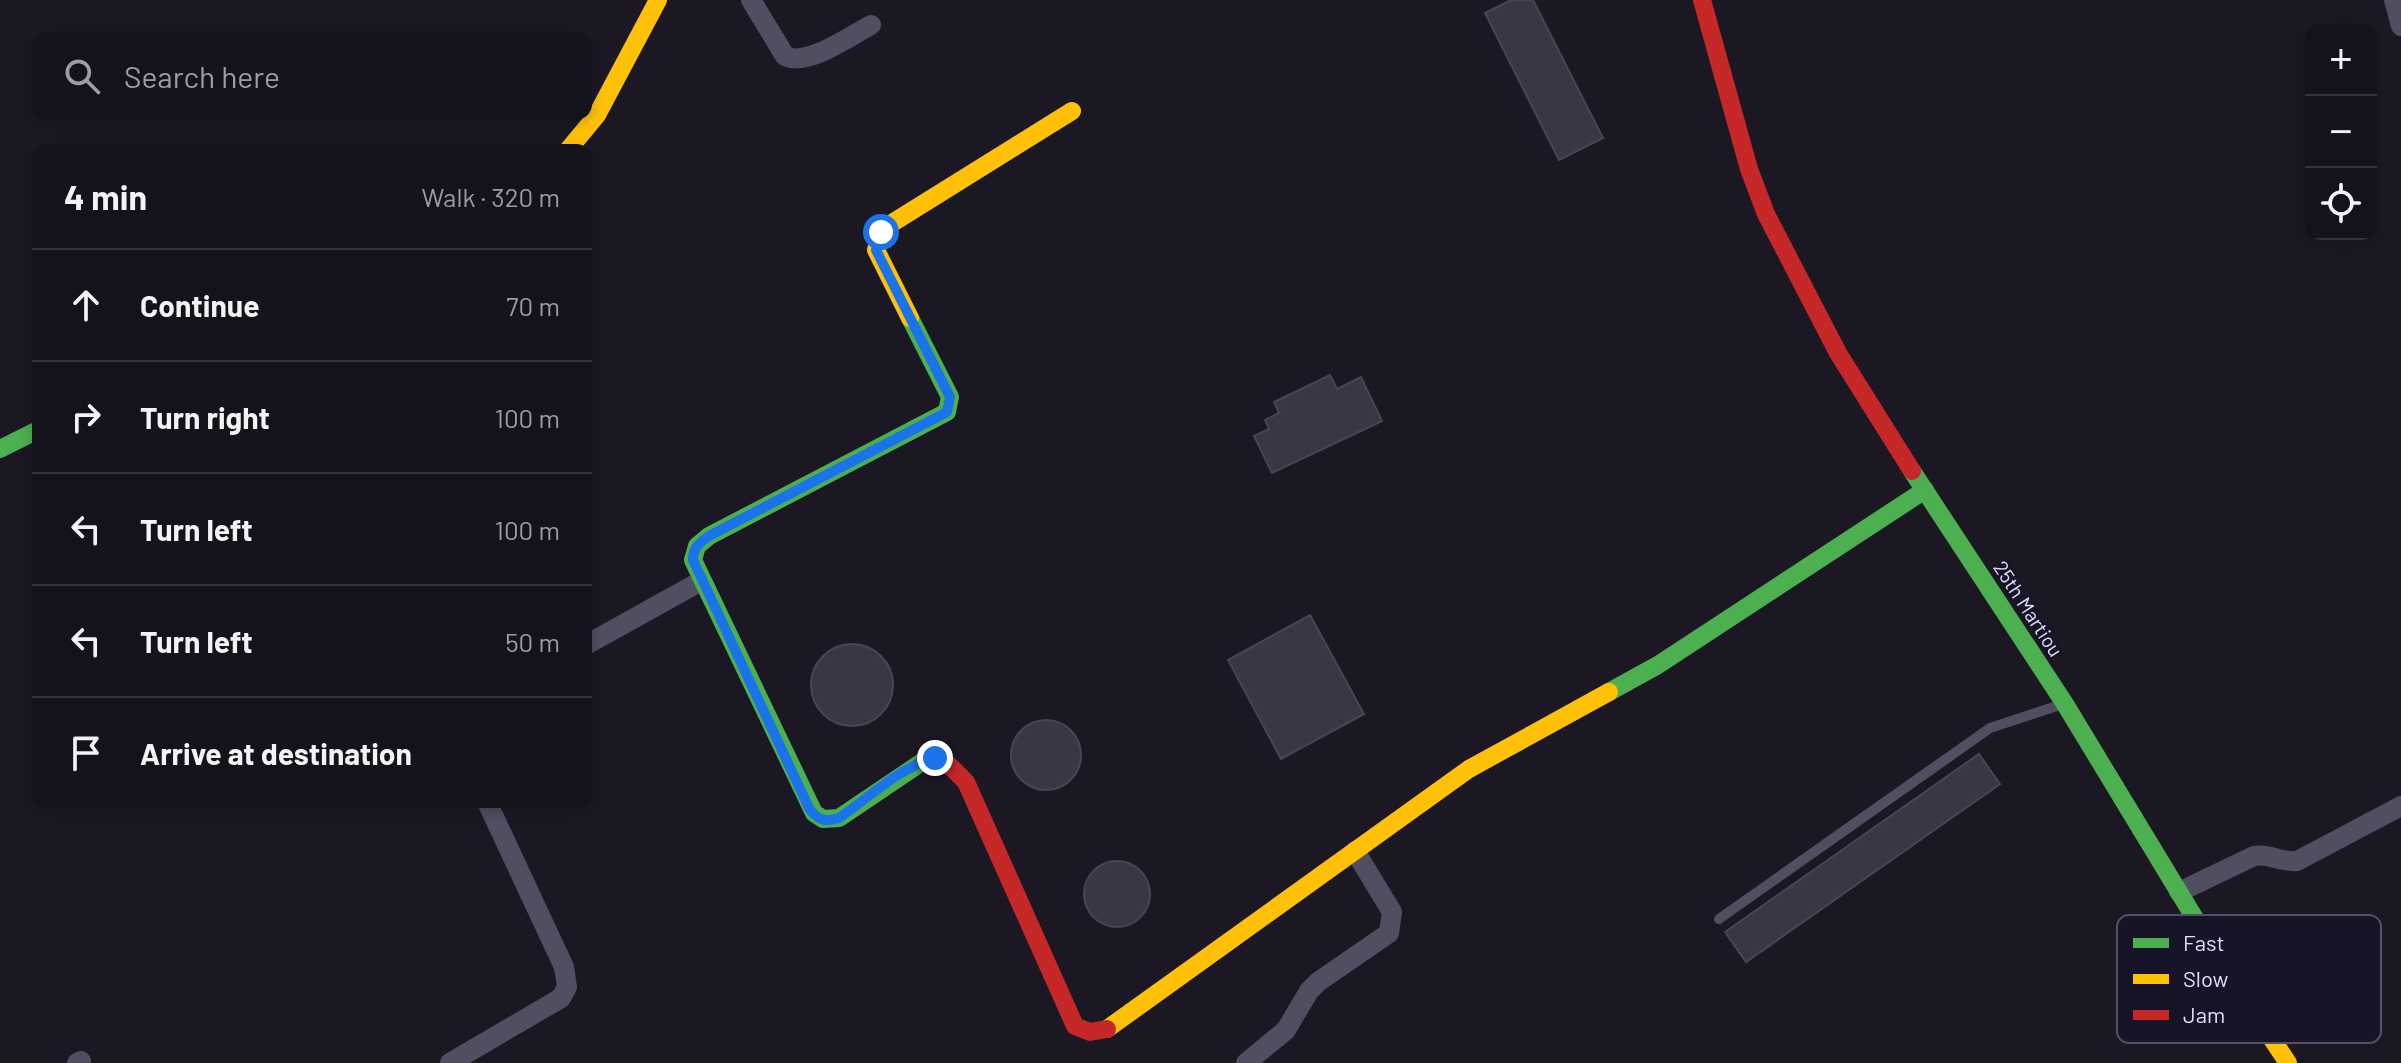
<!DOCTYPE html>
<meta charset="utf-8">
<style>
:root{--surface:#14121b;--page:#1d1b24;--text:#f1f3f6;--muted:#9d9ea3;--line:#33323a}
body{margin:0;font-family:Barlow,sans-serif;background:var(--page);color:var(--text)}
.controls{position:absolute;right:24px;top:24px;display:grid;overflow:hidden;border-radius:16px;box-shadow:0 4px 12px #0003}
.controls button{width:72px;height:72px;display:grid;place-items:center;padding:0;border:0;border-bottom:2px solid var(--line);background:var(--surface);color:var(--text);font:40px sans-serif}
.stop{position:absolute;width:24px;height:24px;margin:-18px;border:6px solid #1a73e8;border-radius:50%;background:#fff}
.stop.end{background:#1a73e8;border-color:#fff;box-shadow:0 2px 8px #0008}
.list{margin:0;padding:0;list-style:none}
h2{display:flex;justify-content:space-between;align-items:center;height:104px;margin:0;padding:0 32px;font-size:34px}
h2 small{font-size:26px;font-weight:400;color:var(--muted)}
.list li{display:grid;grid-template-columns:52px 1fr auto;gap:24px;align-items:center;box-sizing:border-box;height:112px;padding:0 32px;border-top:2px solid var(--line)}
.list b{display:block;font-size:30px;white-space:nowrap}
.list em{font-size:26px;font-style:normal;color:var(--muted)}
.icon{flex:none;width:44px;height:44px;fill:none;stroke:currentColor;stroke-width:2;stroke-linecap:round;stroke-linejoin:round}
.map{position:relative;flex:none;width:2401px;height:1063px;overflow:hidden}
.search{position:absolute;background:var(--surface);box-shadow:0 4px 12px #0003;left:32px;top:32px;width:560px;height:88px;display:flex;align-items:center;gap:20px;box-sizing:border-box;padding:0 28px;border-radius:16px;color:var(--muted);font-size:30px}
.panel{position:absolute;background:var(--surface);box-shadow:0 4px 12px #0003;left:32px;top:144px;width:560px;height:664px;border-radius:16px}
.map>svg:first-child{display:block}
</style>
<div class="map">
<svg width="2401" height="1063" viewBox="0 0 2401 1063">
<rect width="100%" height="100%" fill="#1b1824"/>
<g fill="#3a3744" stroke="#484555" stroke-width="2">
<path d="M1511,0H1533L1603,138L1559,160L1485,13Z"/>
<path d="M1330,375L1337,389L1361,377L1382,421L1272,473L1254,436L1269,429L1265,420L1279,413L1274,402Z"/>
<path d="M1310,615L1364,714L1281,759L1228,660Z"/>
<circle cx="852" cy="685" r="41"/>
<circle cx="1046" cy="755" r="35"/>
<path d="M1979,754L2000,784L1746,962L1725,932Z"/>
<circle cx="1117" cy="894" r="33"/>
</g>
<g fill="none" stroke-linecap="round" stroke-linejoin="round">
<path stroke="#514e62" stroke-width="10" d="M1719,919L1990,728L2063,704"/>
<g stroke="#514e62" stroke-width="20">
<path d="M751,0L785,56C807,67 850,36 871,25"/>
<path d="M2394,0L2401,26"/>
<path d="M586,645L701,581"/>
<path d="M2179,892L2254,856C2269,853 2282,863 2297,861L2401,806"/>
<path d="M77,1063L81,1061"/>
<path d="M450,1063L561,998L567,987L564,967L487,802"/>
<path d="M1246,1063L1286,1030L1309,991L1318,982L1389,933L1392,912L1355,851"/>
</g>
<g stroke="#4caf50" stroke-width="18">
<path d="M910,318L950,397L947,412L709,536L697,546L693,560L814,813L823,819L839,818L925,760"/>
<path d="M0,449L38,430"/>
<path d="M1912,471L2065,704L2231,978"/>
<path d="M1609,692L1658,665L1925,490"/>
</g>
<g stroke="#ffc107" stroke-width="18">
<path d="M568,150L597,115L658,0"/>
<path d="M910,318L876,250L880,236L889,225L1072,111"/>
<path d="M2231,978L2288,1063"/>
<path d="M1107,1029L1469,769L1609,692"/>
</g>
<g stroke="#c62828" stroke-width="18">
<path d="M1702,0L1749,169L1766,214L1838,353L1912,471"/>
<path d="M925,760L948,764L966,782L1075,1026L1090,1032L1107,1029"/>
</g>
</g>
<g fill="none" stroke-linecap="round" stroke-linejoin="round">
<path stroke="#1a73e8" stroke-width="10" d="M881,232L876,250L950,397L947,412L709,536C699,543 693,548 693,560L810,810C820,821 826,822 839,818C867,799 903,765 935,758"/>
</g>
<g text-anchor="middle" stroke-width="6" stroke-linejoin="round" paint-order="stroke">
<g font-size="20" fill="#e2defb" stroke="#181428">
<text transform="translate(2028 609) rotate(57)" y="7">25th Martiou</text>
</g>
</g>
<rect x="2117" y="915" width="264" height="128" rx="12" fill="#181428" stroke="#555167" stroke-width="2"/>
<rect x="2133" y="938" width="36" height="10" fill="#4caf50"/>
<rect x="2133" y="974" width="36" height="10" fill="#ffc107"/>
<rect x="2133" y="1010" width="36" height="10" fill="#c62828"/>
<g font-size="22" fill="#e2defb">
<text x="2183" y="951">Fast</text>
<text x="2183" y="987">Slow</text>
<text x="2183" y="1023">Jam</text>
</g>
</svg>
<div class="controls">
<button>+</button>
<button>−</button>
<button><svg class="icon" aria-label="locate" viewBox="0 0 24 24"><circle cx="12" cy="12" r="6"/><path d="M12 2v4M12 18v4M2 12h4M18 12h4"/></svg></button>
</div>
<div class="stop" style="left:881px;top:232px"></div>
<div class="stop end" style="left:935px;top:758px"></div>
<div class="search"><svg class="icon" aria-label="search" viewBox="0 0 24 24"><circle cx="10" cy="10" r="6"/><path d="M15 15l6 6"/></svg>Search here</div>
<section class="panel">
<h2>4 min<small>Walk · 320 m</small></h2>
<ul class="list">
<li><svg class="icon" aria-label="ahead" viewBox="0 0 24 24"><path d="M12 20V5M6 11l6-6 6 6"/></svg><div><b>Continue</b></div><em>70 m</em></li>
<li><svg class="icon" aria-label="right" viewBox="0 0 24 24"><path d="M7 20v-9h11M14 6l5 5-5 5"/></svg><div><b>Turn right</b></div><em>100 m</em></li>
<li><svg class="icon" aria-label="left" viewBox="0 0 24 24"><path d="M17 20v-9H6M10 6l-5 5 5 5"/></svg><div><b>Turn left</b></div><em>100 m</em></li>
<li><svg class="icon" aria-label="left" viewBox="0 0 24 24"><path d="M17 20v-9H6M10 6l-5 5 5 5"/></svg><div><b>Turn left</b></div><em>50 m</em></li>
<li><svg class="icon" aria-label="arrive" viewBox="0 0 24 24"><path d="M6 21V4h12l-3 4 3 4H6"/></svg><div><b>Arrive at destination</b></div></li>
</ul>
</section>
</div>
